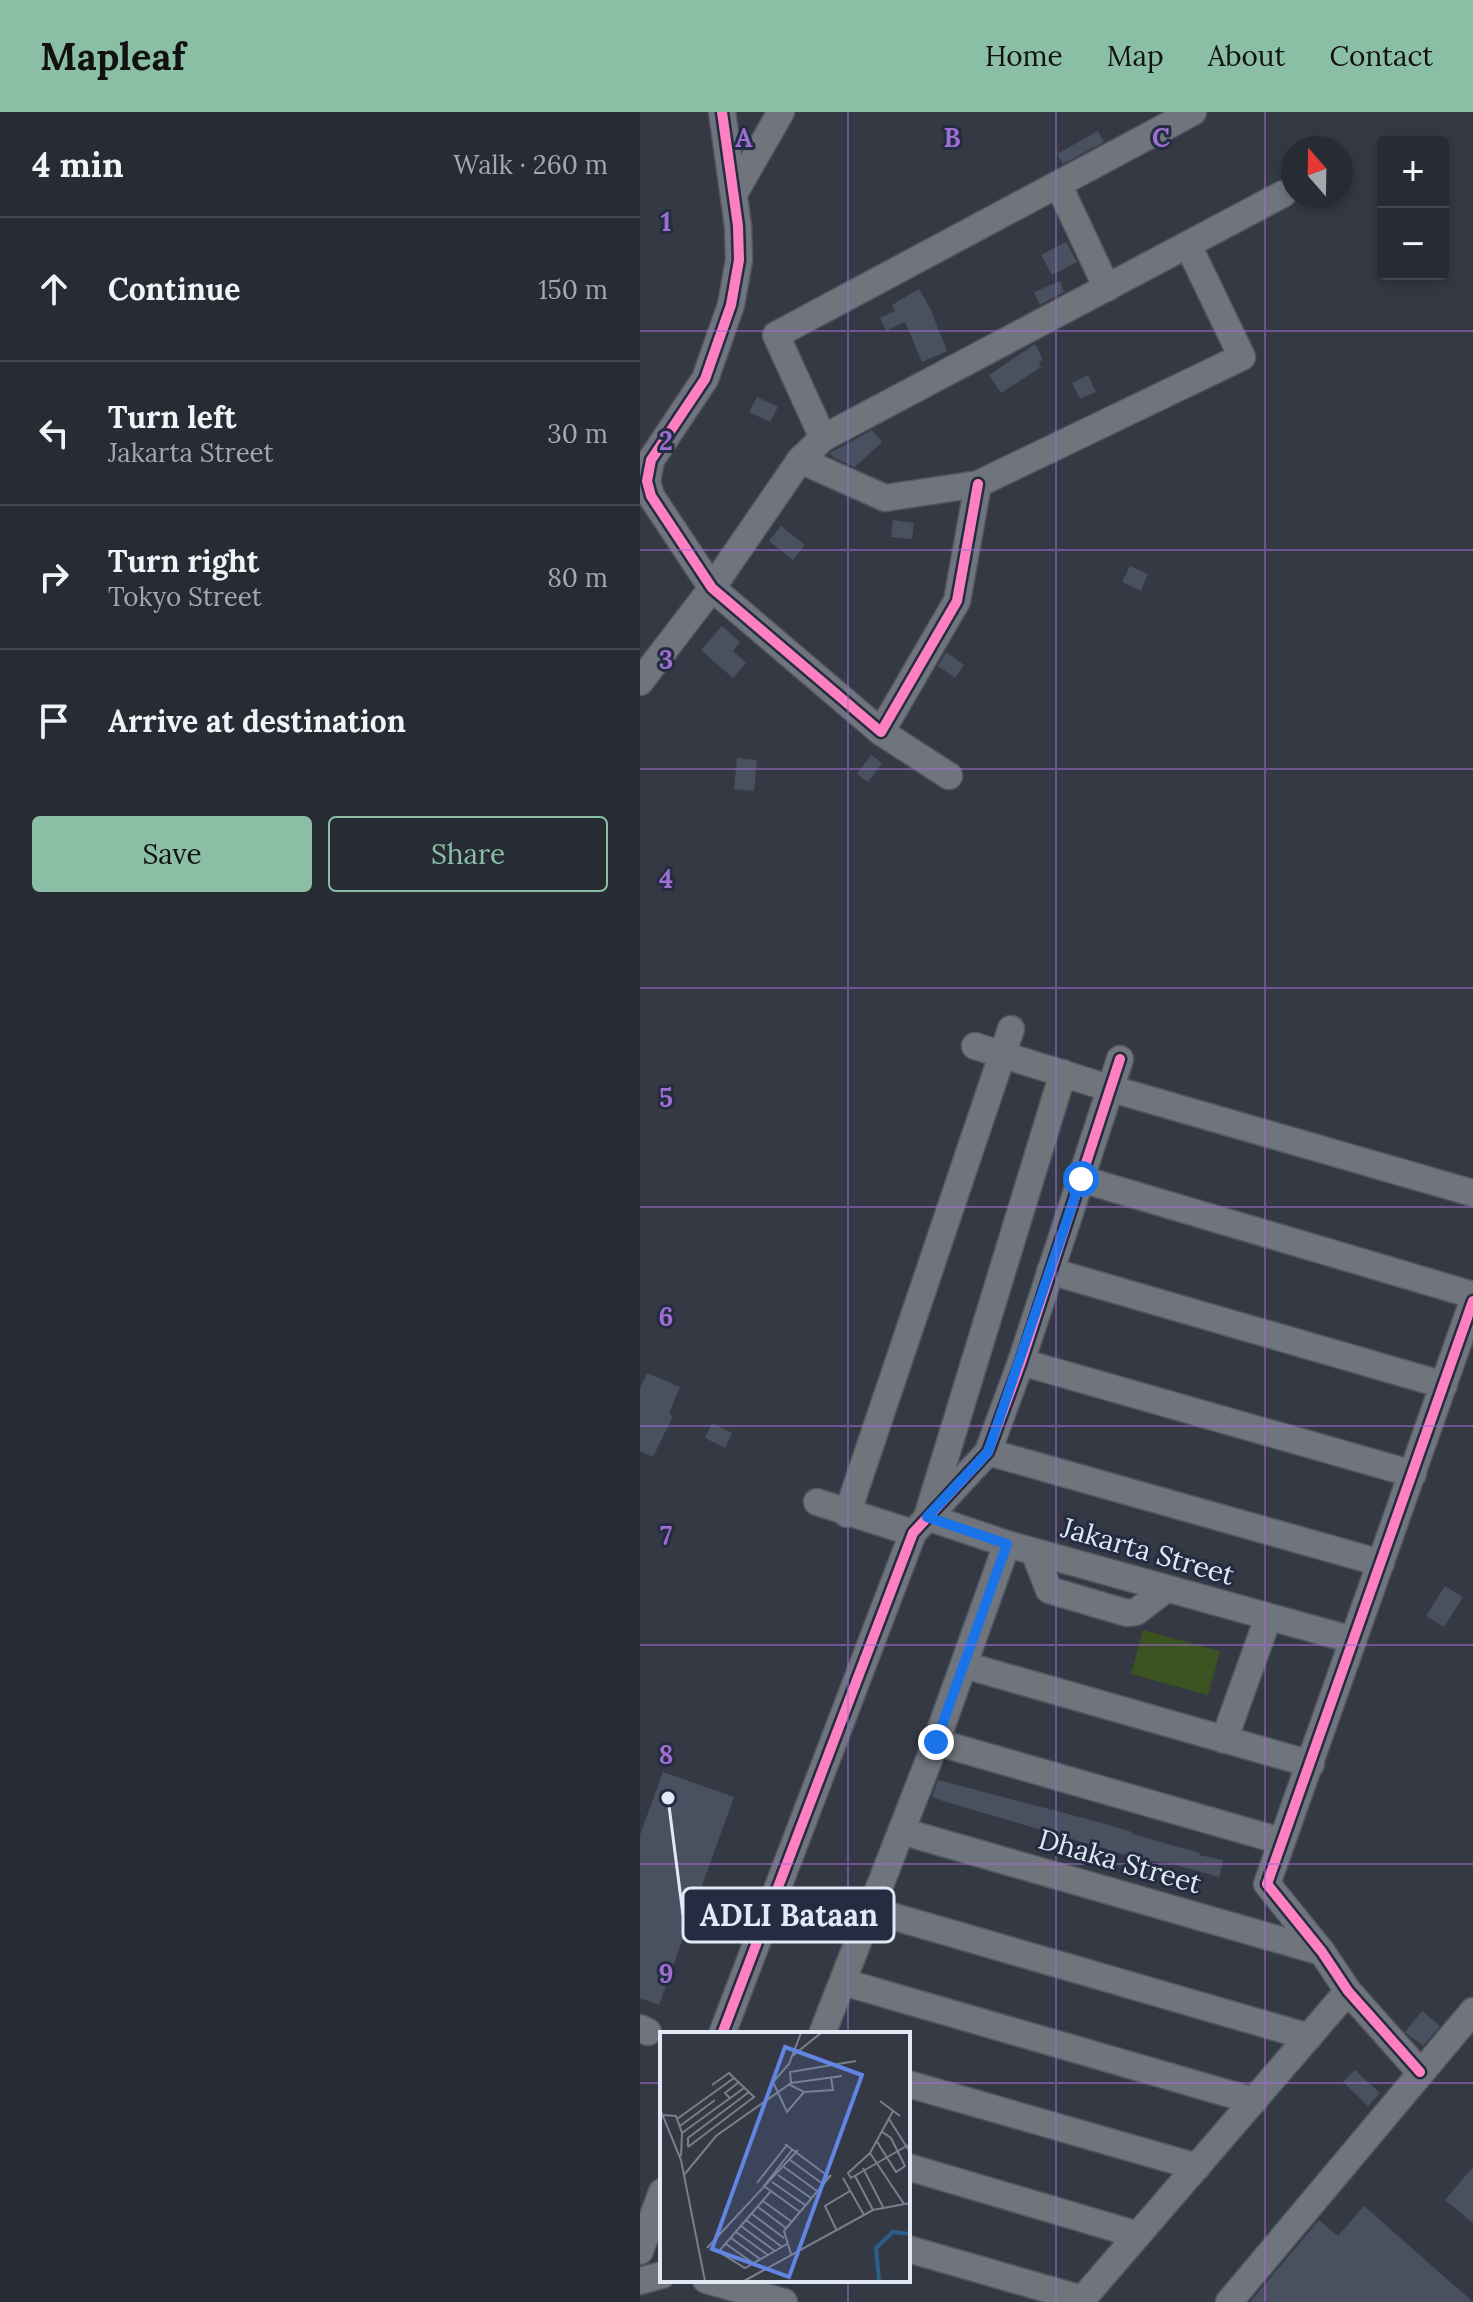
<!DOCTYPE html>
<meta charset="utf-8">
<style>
:root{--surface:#272b33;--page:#33373f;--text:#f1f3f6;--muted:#a4a7ac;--line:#43474e;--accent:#8abfa5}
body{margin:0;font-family:Lora,serif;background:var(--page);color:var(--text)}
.controls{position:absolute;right:24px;top:24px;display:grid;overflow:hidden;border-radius:8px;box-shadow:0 4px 12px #0003}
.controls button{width:72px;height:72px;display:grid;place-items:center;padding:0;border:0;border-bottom:2px solid var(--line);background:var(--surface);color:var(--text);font:40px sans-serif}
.compass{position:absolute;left:641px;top:24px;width:72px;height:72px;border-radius:50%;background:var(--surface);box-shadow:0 4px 12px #0003;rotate:340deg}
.stop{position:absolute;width:24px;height:24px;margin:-18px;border:6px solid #1a73e8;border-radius:50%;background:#fff}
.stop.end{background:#1a73e8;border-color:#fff;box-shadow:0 2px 8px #0008}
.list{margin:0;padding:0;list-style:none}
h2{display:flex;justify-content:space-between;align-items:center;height:104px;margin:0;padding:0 32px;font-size:34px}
h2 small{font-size:26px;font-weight:400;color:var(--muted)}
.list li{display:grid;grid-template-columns:52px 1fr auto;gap:24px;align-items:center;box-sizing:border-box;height:144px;padding:0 32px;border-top:2px solid var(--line)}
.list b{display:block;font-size:30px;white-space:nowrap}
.list p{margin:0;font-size:26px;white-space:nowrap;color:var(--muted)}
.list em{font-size:26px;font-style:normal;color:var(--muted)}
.actions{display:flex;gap:16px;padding:24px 32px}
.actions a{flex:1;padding:18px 0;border:2px solid var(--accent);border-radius:8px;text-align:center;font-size:28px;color:var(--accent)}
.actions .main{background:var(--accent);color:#111}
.icon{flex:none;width:44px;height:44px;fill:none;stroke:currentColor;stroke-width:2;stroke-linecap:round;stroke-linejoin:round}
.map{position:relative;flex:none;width:833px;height:2190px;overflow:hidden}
header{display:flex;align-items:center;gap:48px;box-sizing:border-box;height:112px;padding:0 40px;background:var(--accent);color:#111}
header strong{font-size:38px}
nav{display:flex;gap:44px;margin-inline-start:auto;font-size:28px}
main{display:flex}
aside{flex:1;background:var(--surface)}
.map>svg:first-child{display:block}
</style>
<header>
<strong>Mapleaf</strong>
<nav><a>Home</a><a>Map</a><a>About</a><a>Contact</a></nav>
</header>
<main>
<aside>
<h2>4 min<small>Walk · 260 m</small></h2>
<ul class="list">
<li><svg class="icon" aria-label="ahead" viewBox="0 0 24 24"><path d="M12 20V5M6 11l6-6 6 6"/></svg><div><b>Continue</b></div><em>150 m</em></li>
<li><svg class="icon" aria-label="left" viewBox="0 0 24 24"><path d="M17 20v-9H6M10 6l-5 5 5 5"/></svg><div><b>Turn left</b><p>Jakarta Street</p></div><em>30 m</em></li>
<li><svg class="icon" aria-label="right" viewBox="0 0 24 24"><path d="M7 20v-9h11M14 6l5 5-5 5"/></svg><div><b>Turn right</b><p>Tokyo Street</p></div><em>80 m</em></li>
<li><svg class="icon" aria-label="arrive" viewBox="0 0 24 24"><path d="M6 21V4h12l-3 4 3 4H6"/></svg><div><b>Arrive at destination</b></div></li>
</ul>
<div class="actions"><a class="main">Save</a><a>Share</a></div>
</aside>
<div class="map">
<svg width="833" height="2190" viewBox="0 0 833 2190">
<rect width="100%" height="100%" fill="#343944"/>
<path fill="#3b5321" d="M503,1518L580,1539L568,1583L491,1562Z"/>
<g fill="#495060">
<path d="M458,19L464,30L423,52L417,42Z"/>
<path d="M426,130L437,150L412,163L401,143Z"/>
<path d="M420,169L424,180L400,193L394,180Z"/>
<path d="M279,177L290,196L307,239L282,250L265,210L246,219L240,206L255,199L252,193Z"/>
<path d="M395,232L403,248L399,250L401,255L361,281L349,263Z"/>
<path d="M448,263L456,280L440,287L432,271Z"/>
<path d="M117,285L138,295L130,310L109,300Z"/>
<path d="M232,318L242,330L215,355L193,345L190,341Z"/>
<path d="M253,408L274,411L272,427L251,425Z"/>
<path d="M141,414L165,433L153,448L129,429Z"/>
<path d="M490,454L508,462L501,479L482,470Z"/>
<path d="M82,514L100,530L93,539L106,551L93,566L61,538Z"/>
<path d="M306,540L324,553L315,566L298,554Z"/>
<path d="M231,643L242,651L228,670L217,662Z"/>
<path d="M97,646L117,648L114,679L94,677Z"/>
<path d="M7,1261L40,1275L29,1301L33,1304L13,1345L0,1339V1276Z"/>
<path d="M72,1311L92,1321L85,1336L65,1326Z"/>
<path d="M805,1474L823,1485L804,1515L786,1504Z"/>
<path d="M23,1660L94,1685L19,1893L0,1886V1723Z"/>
<path d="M298,1668L451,1708L492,1720V1722L560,1741L559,1743L583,1748L579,1765L529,1751L507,1749L303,1689L292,1685Z"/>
<path d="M782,1899L800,1914L783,1934L765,1920Z"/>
<path d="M715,1958L740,1981L728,1994L703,1970Z"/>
<path d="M833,2055V2111L805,2088Z"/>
<path d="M724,2094L833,2190H610L679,2108L698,2124Z"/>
</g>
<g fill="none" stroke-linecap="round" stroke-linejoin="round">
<g stroke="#51565f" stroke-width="29">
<g id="minor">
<path d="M82,0L98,114L99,148L91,193L65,267L11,348L7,369L11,384L72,476L241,620L317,489L338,372"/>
<path d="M419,74L467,176"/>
<path d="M95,80L141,0"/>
<path d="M183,326L643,82"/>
<path d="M160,348L245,386L338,372L602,245L548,133"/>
<path d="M0,570L72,476L160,348L183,326L136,223L553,0"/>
<path d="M241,620L309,664"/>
<path d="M335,934L472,977L833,1081"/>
<path d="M423,961L287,1405L367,1432L713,1528"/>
<path d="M441,1067L833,1183"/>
<path d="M410,1159L804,1273"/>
<path d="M381,1250L773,1362"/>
<path d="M348,1340L741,1451"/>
<path d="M177,1390L273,1421"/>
<path d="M207,1402L371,917"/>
<path d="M394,1440L409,1478L487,1501L496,1500L526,1477"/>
<path d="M324,1553L671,1652"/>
<path d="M584,1628L628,1506"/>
<path d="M296,1630L641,1729"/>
<path d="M261,1719L682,1840"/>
<path d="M231,1798L669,1925"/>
<path d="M203,1870L614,1989"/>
<path d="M0,1916L8,1920"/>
<path d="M82,1922L273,1421L348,1340L381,1250L480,947"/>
<path d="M182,1922L296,1630L367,1432"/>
<path d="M780,1960L708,1879L682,1840L627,1772L833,1189"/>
<path d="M268,1972L557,2055"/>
<path d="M268,2055L498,2123"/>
<path d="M268,2137L442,2187"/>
<path d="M0,2139L22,2080"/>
<path d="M66,2168L144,2190"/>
<path d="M0,2169L22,2163"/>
<path d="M440,2190L708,1879"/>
<path d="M589,2190L833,1899"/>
</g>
</g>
<use href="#minor" stroke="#70747d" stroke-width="26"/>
<g stroke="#232c40" stroke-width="15">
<g id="cycleway">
<path d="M82,0L98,114L99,148L91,193L65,267L11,348L7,369L11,384L72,476L241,620L317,489L338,372"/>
<path d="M82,1922L273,1421L348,1340L381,1250L480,947"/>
<path d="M780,1960L708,1879L682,1840L627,1772L833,1189"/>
</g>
</g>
<use href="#cycleway" stroke="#ff80c0" stroke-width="10"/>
</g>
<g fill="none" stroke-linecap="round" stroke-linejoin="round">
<path stroke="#1a73e8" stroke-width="10" d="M296,1630L367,1432L287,1405L348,1340L441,1067"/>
</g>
<path fill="none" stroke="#9f6ed2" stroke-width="2" stroke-opacity="0.55" d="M208,0V1922M416,0V2190M625,0V2190M0,219H833M0,438H833M0,657H833M0,876H833M0,1095H833M0,1314H833M0,1533H833M0,1752H833M0,1971H22M268,1971H833M208,2168V2190"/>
<g text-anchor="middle" stroke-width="6" stroke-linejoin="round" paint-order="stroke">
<g font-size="28" fill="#e2e9f6" stroke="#232c40">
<text transform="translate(508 1439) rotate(16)" y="10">Jakarta Street</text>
<text transform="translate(480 1749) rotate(16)" y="10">Dhaka Street</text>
</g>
</g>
<g transform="translate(20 1920)">
<rect width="250" height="250" fill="#343944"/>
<path fill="none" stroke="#2b5e88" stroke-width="4" d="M219,249L216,216L233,200L250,202"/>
<path fill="none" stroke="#7a7f8b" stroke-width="2" d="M141,1L129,32L113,50L127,80L144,60M131,25L161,1M131,51L182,44M128,52L144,60L173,58L171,45M70,66L65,61L79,50M220,69L240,84M0,77L21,128L45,249M233,79L210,121L188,141L191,146L250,112M3,83L16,84L22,101L21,124M17,87L74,46M229,87L250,120M20,94L55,68M22,101L84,56M216,108L236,140L245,134L231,106L221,99M125,112L169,145M28,115L94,65L69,41L52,53M28,115V106L89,60M132,118L104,154L140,180M210,121L244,172M130,128L163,152M124,135L157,159M203,136L223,175M24,143L56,104L131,51L130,40L196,29M118,143L151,166M195,144L213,178M183,146L204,183M112,150L145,173M97,151L127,113M103,169L132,190M98,175L126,196M92,182L124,206M86,188L122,215M81,194L115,219M176,197L165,174L190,159M76,200L108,223M71,206L100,227M66,212L93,231M51,215L85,236L127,212M47,216L138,118M60,218L111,159M131,222L124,199L171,143M84,249L213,178L250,171"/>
<path fill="#6284e2" fill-opacity="0.15" stroke="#6284e2" stroke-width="4" d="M125,15L202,43L129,245L52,217Z"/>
<rect width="250" height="250" fill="none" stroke="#e2e9f6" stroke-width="4"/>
</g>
<g font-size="26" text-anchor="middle" font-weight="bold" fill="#9f6ed2" stroke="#232c40" stroke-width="6" stroke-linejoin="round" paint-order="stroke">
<text x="104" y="35">A</text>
<text x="312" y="35">B</text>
<text x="521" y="35">C</text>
<text x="26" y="119">1</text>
<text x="26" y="338">2</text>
<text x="26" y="557">3</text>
<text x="26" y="776">4</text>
<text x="26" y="995">5</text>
<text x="26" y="1214">6</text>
<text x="26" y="1433">7</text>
<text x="26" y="1652">8</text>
<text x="26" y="1871">9</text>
</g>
<path fill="none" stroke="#e2e9f6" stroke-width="3" d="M28 1686L43 1803"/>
<circle fill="#e2e9f6" stroke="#232c40" stroke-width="3" cx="28" cy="1686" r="8"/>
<rect fill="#232c40" stroke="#e2e9f6" stroke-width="3" x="43" y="1776" width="211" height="54" rx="8"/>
<g font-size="30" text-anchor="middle" font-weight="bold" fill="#e2e9f6">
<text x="149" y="1814">ADLI Bataan</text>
</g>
</svg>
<div class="controls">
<button>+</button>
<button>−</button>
</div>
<svg class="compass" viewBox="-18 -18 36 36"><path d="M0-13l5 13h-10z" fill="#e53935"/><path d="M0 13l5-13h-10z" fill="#a4a7ac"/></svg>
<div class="stop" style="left:441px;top:1067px"></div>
<div class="stop end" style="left:296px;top:1630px"></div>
</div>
</main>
